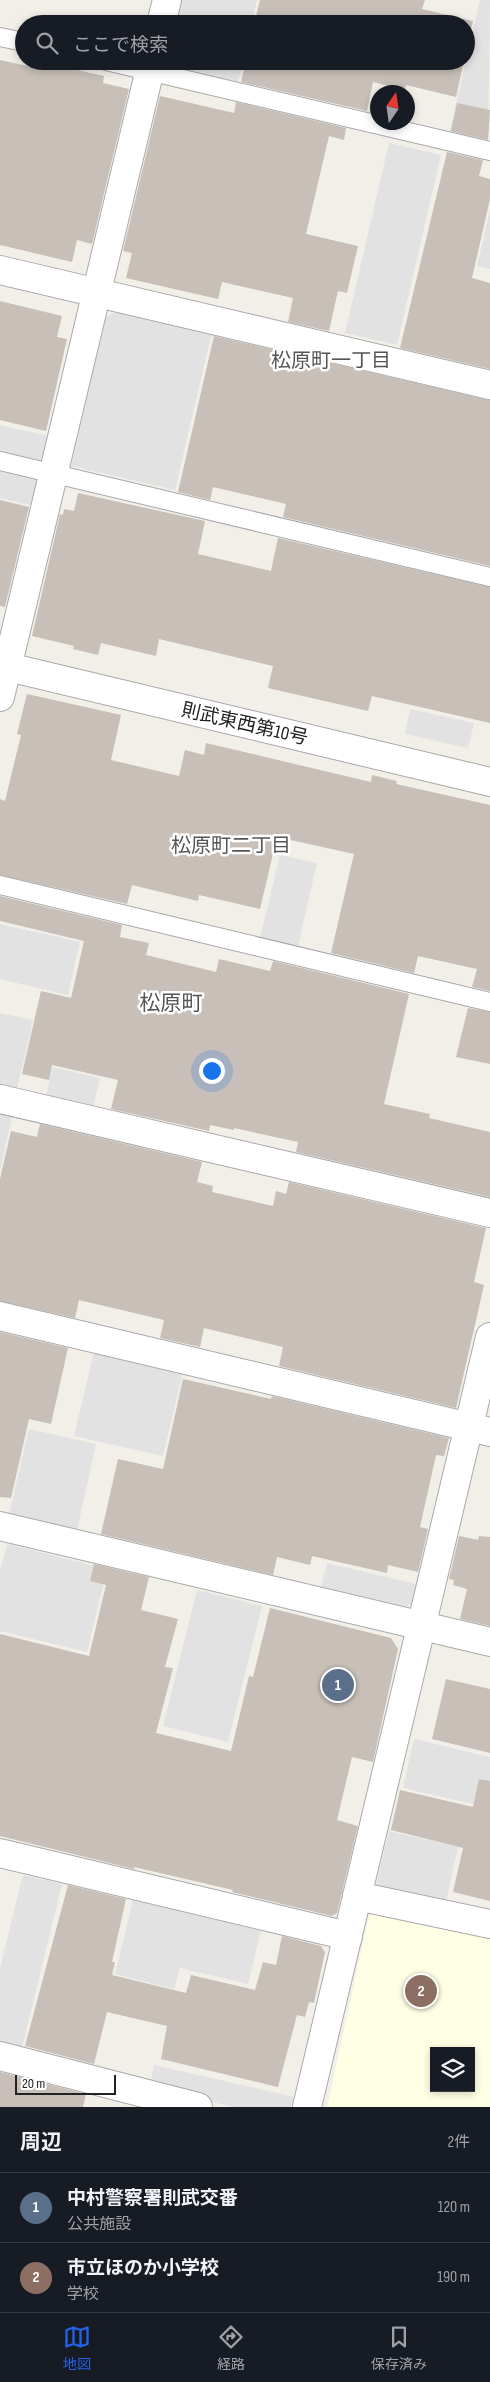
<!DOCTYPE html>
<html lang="ja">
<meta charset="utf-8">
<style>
:root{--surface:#171b24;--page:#242831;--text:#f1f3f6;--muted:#9ea1a6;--line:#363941;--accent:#2563eb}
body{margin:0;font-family:"Sofia Sans Condensed","Noto Sans JP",sans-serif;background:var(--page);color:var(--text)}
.controls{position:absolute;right:15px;bottom:15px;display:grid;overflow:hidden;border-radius:0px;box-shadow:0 2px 8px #0003}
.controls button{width:45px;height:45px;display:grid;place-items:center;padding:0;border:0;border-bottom:1px solid var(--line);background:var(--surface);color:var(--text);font:25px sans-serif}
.compass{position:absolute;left:370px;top:85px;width:45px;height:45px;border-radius:50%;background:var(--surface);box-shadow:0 2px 8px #0003;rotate:13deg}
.scale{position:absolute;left:15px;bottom:12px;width:101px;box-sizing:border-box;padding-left:5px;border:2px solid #222;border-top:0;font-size:14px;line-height:18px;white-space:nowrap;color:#222;-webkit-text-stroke:4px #fff;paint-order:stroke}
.you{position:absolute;left:211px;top:1070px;width:18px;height:18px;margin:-12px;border:4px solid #fff;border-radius:50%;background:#1a73e8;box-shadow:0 0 0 8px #1a73e833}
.badge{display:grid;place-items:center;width:32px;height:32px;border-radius:50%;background:var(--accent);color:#fff;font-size:16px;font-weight:700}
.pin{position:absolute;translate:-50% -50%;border:2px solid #fff;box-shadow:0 1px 5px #0006}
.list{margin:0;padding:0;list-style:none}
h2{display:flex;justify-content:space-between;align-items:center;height:65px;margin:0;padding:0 20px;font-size:21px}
h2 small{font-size:16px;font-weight:400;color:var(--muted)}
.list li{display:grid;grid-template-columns:32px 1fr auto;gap:15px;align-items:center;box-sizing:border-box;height:70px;padding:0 20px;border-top:1px solid var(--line)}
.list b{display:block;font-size:19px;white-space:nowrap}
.list p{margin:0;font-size:16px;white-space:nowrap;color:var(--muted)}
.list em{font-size:16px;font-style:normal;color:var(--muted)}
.icon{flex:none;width:28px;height:28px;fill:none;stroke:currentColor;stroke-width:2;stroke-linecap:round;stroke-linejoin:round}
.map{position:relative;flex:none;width:490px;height:2107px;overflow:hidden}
.search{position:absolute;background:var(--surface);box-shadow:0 2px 8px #0003;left:15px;right:15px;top:15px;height:55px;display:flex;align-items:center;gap:12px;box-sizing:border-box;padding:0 18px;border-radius:28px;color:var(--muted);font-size:19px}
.sheet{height:205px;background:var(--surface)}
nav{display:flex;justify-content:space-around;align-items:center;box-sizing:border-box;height:70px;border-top:1px solid var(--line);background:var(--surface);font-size:14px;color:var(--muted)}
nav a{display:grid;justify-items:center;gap:2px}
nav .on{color:var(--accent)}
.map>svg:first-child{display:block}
</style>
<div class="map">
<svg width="490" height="2107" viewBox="0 0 490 2107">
<rect width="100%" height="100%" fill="#f2efe9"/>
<path fill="#ffffe5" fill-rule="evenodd" d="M371,1907L490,1932V2107H327ZM434,2051H471V2088H434Z"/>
<g fill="#e2e2e2">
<path d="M182,0H257L251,24H176Z"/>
<path d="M480,0H490L488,144L449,135Z"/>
<path d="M168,61H243L238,83L166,67Z"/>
<path d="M389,143L441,155L397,345L345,333Z"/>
<path d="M490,210V269L477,266Z"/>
<path d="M118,310L212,332L175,490L71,466L105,318Z"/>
<path d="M0,425L49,436L43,461L0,451Z"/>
<path d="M0,470L37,479L31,505L0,498Z"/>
<path d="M410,709L474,723L468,748L405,734Z"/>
<path d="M280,855L317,863L298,946L260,938Z"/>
<path d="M0,924L80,942L68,995L0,979Z"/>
<path d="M0,1013L33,1020L17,1089L0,1085Z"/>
<path d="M52,1067L100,1078L93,1107L46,1096Z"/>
<path d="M0,1114L12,1117L0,1171Z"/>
<path d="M95,1347L184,1367L163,1456L74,1436Z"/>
<path d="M29,1429L96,1444L76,1535L8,1519Z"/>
<path d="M7,1544L107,1569L87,1652L0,1631V1572Z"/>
<path d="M327,1563L416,1584L412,1603L401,1610L320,1592Z"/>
<path d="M197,1590L262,1606L228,1742L163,1726Z"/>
<path d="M414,1739L490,1757V1808L403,1788Z"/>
<path d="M389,1831L458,1847L444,1910L374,1894Z"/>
<path d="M23,1875L62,1884L21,2052L0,2047V1968Z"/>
<path d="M133,1900L261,1931L248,1984L180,1968L174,1989L115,1974Z"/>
<path d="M154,2065L294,2097L291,2107H232L150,2085Z"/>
</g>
<g fill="#c7bfb8">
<path d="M260,0H425L422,9L473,21L466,50V24H254Z"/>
<path d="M0,60L32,67L33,61H38L104,76L103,83L129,89L92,244L77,240L72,262L0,245Z"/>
<path d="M246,61H464L456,97L406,85L405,90L373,82L367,111L241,82Z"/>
<path d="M160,96L234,113L236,102L346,128L344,140L329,136L306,234L358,246L347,293L338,291L329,331L288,322L293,298L222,282L218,299L126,278L132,253L123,251Z"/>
<path d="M457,103L490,110L488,140L451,131Z"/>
<path d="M447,152L483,160L479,176L490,179V199L472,278L490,283V369L400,348Z"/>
<path d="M0,301L62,316L57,337L67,339L46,431L0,420Z"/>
<path d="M214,336L490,400V566L283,517L286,504L213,487L210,500L178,492Z"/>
<path d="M78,493L205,521L198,554L271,571L278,538L490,587V723L372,696L368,711L268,688L273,666L159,639L156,656L101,643L98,655L73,649L74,646L32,636L60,514L63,515L64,509L74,511Z"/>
<path d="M0,500L29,507L5,607L0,606Z"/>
<path d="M27,694L121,715L111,760L179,776L185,750L204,755L206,743L371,782L372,775L397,781L396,784L490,805V991L472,987L477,969L418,956L414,973L331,953L354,854L277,837L260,909L199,895L198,901L132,885L127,904L0,875V799L5,801L21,735L17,734Z"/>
<path d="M0,896L122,925L120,937L149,943L146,955L216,972L219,959L270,971L273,961L409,994L384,1104L430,1114L429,1118L490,1132V1197L296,1152L298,1142L234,1128V1130L210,1125L209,1131L111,1109L118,1080L52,1065L49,1080L22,1074L41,991L71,998L84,941L0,921Z"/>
<path d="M468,1008L490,1012V1064L456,1057Z"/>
<path d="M40,1124L202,1162L197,1182L213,1186L212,1192L273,1206L276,1191L286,1194L289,1182L486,1228L474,1282L484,1285L456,1408L279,1366L283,1347L204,1328L200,1347L160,1338L164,1320L79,1300L75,1318L0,1301V1179L11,1131L37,1137Z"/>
<path d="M0,1332L68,1348L51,1424L29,1419L11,1498L0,1497Z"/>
<path d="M183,1379L271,1399L272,1396L449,1438L444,1456L436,1455L420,1527L428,1529L418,1572L388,1565L387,1573L312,1556L310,1565L277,1557L273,1575L101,1534L118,1459L163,1469Z"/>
<path d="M459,1536L478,1540L479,1536L490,1537V1626L460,1619L467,1589L453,1585L454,1580L449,1579Z"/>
<path d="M94,1564L149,1577L141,1610L178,1619L165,1667L173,1668L156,1733L231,1751L249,1676L253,1677L270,1608L391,1638L398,1649L373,1762L352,1757L337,1820L358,1826L337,1913L332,1916L232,1892L233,1890L134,1867V1869L0,1836V1634L89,1656L106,1585L90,1581Z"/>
<path d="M446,1679L490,1689V1753L432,1739Z"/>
<path d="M479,1779L490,1781V1901L453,1892L463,1848L391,1830L400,1790L473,1807Z"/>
<path d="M68,1885L126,1899L112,1962H115L112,1975L186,1993L191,1975L255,1990L263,1962L276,1965L282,1936L321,1946L325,1952L314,2003L309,2002L305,2017L297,2015L278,2087L161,2059L167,2026L107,2012L94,2064L25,2046Z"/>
<path d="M0,2072L86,2094L83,2107H0Z"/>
</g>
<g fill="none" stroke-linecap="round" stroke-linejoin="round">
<g stroke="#a9a9a9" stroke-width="20">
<g id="service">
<path d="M0,37L24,42"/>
<path d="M106,61L490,151"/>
<path d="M0,461L490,577"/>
<path d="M0,885L490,1002"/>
</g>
</g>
<g stroke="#a9a9a9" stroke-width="30">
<g id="minor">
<path d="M161,24L167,0"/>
<path d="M0,270L490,385"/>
<path d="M0,697L152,61"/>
<path d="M0,1099L490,1213"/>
<path d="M0,1316L490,1432"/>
<path d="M0,1526L490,1642"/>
<path d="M0,1853L348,1936"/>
<path d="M357,1896L490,1924"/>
<path d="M0,2056L198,2107"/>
<path d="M307,2107L490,1337"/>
</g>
</g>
<g stroke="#a9a9a9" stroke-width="30">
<path id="tertiary" d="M0,665L490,782"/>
</g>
<use href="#service" stroke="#fff" stroke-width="18"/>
<use href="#minor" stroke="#fff" stroke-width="28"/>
<use href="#tertiary" stroke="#fff" stroke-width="28"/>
</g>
<g text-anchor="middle" stroke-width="5" stroke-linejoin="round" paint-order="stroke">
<g font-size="19" fill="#222" stroke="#fff">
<text transform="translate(245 723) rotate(13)" y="7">則武東西第10号</text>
</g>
<g font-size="20" fill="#555" stroke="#fff">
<text x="331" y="367">松原町一丁目</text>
<text x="231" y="852">松原町二丁目</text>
</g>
<g font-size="21" fill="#555" stroke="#fff">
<text x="171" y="1010">松原町</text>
</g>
</g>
</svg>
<div class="controls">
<button><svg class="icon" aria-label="layers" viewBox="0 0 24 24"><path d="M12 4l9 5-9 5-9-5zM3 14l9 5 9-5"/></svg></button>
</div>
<svg class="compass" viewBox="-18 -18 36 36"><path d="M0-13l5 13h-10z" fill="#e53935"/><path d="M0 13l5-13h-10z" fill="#9ea1a6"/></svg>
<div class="scale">20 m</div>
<div class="you"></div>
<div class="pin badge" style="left:338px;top:1685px;background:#5c6f8a">1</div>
<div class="pin badge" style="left:421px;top:1991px;background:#8d6e63">2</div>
<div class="search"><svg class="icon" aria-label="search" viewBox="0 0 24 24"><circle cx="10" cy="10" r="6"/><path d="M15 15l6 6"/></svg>ここで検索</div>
</div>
<section class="sheet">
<h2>周辺<small>2件</small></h2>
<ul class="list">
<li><span class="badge" style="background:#5c6f8a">1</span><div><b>中村警察署則武交番</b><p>公共施設</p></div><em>120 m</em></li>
<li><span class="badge" style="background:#8d6e63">2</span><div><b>市立ほのか小学校</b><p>学校</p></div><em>190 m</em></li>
</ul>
</section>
<nav>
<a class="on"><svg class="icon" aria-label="map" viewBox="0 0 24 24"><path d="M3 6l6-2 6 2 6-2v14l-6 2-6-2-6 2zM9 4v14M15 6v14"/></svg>地図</a>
<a><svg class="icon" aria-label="directions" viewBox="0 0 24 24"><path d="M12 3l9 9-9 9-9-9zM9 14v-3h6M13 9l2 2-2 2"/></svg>経路</a>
<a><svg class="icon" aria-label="saved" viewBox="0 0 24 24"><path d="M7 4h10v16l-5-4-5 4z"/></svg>保存済み</a>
</nav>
